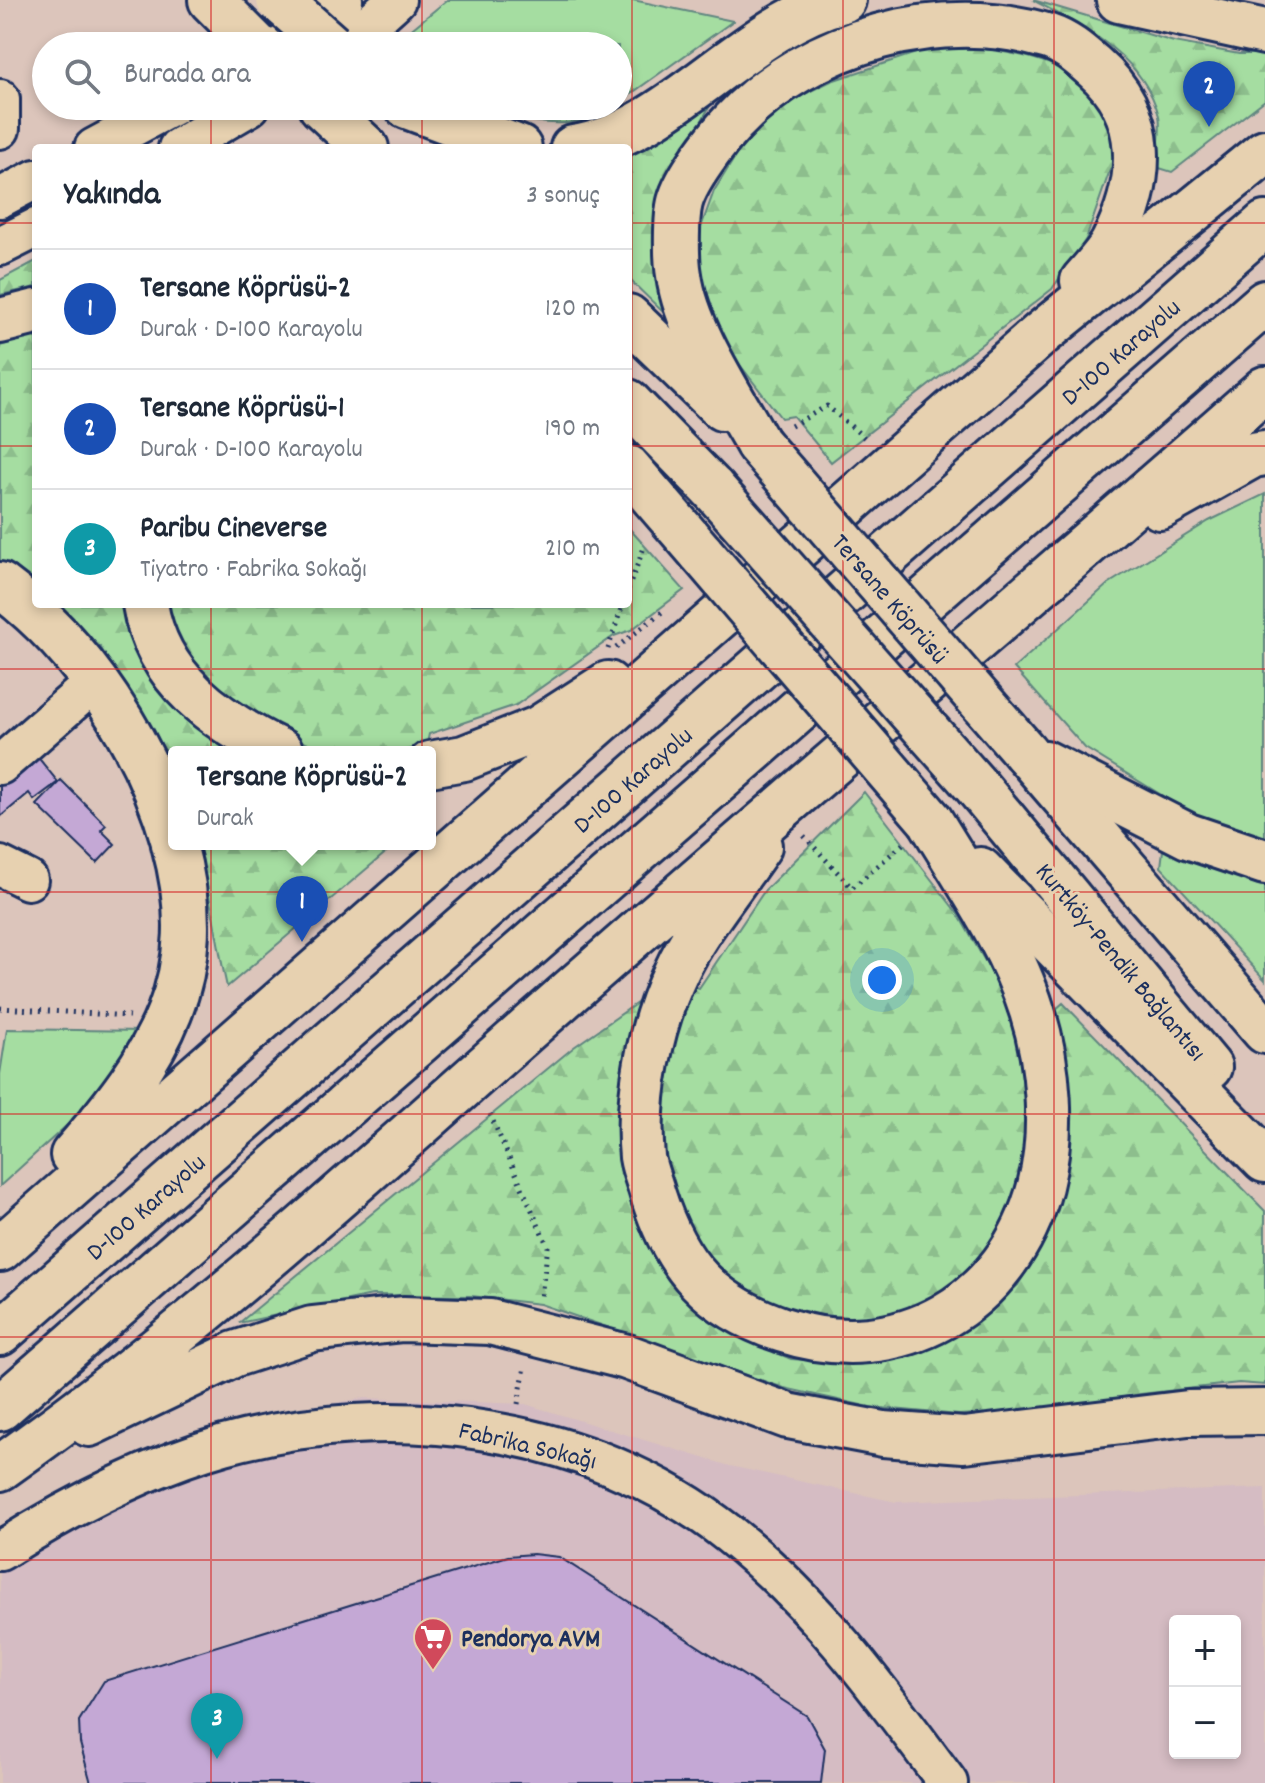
<!DOCTYPE html>
<html lang="tr">
<meta charset="utf-8">
<style>
:root{--surface:#fff;--page:#f2f2f3;--text:#1f2937;--muted:#747a83;--line:#e0e1e3;--accent:#d93025}
body{margin:0;font-family:Dekko,sans-serif;background:var(--page);color:var(--text)}
.controls{position:absolute;right:24px;bottom:24px;display:grid;overflow:hidden;border-radius:8px;box-shadow:0 4px 12px #0003}
.controls button{width:72px;height:72px;display:grid;place-items:center;padding:0;border:0;border-bottom:2px solid var(--line);background:var(--surface);color:var(--text);font:40px sans-serif}
.you{position:absolute;left:882px;top:980px;width:28px;height:28px;margin:-20px;border:6px solid #fff;border-radius:50%;background:#1a73e8;box-shadow:0 0 0 12px #1a73e833}
.badge{display:grid;place-items:center;width:52px;height:52px;border-radius:50%;background:var(--accent);color:#fff;font-size:26px;font-weight:700}
.pin{position:absolute;translate:-50% -66px;filter:drop-shadow(0 2px 4px #0008)}
.pin::after{content:'';position:absolute;top:42px;width:28px;height:24px;background:inherit;clip-path:polygon(0 0,100% 0,50% 100%)}
.popup{position:absolute;left:168px;top:746px;width:268px;height:104px;box-sizing:border-box;display:grid;place-content:center;border-radius:8px;background:var(--surface);filter:drop-shadow(0 2px 6px #0005);font-size:26px;white-space:nowrap;color:var(--muted)}
.popup b{font-size:30px;color:var(--text)}
.popup::after{content:'';position:absolute;left:50%;top:100%;margin-left:-16px;border:16px solid transparent;border-top-color:var(--surface)}
.list{margin:0;padding:0;list-style:none}
h2{display:flex;justify-content:space-between;align-items:center;height:104px;margin:0;padding:0 32px;font-size:34px}
h2 small{font-size:26px;font-weight:400;color:var(--muted)}
.list li{display:grid;grid-template-columns:52px 1fr auto;gap:24px;align-items:center;box-sizing:border-box;height:120px;padding:0 32px;border-top:2px solid var(--line)}
.list b{display:block;font-size:30px;white-space:nowrap}
.list p{margin:0;font-size:26px;white-space:nowrap;color:var(--muted)}
.list em{font-size:26px;font-style:normal;color:var(--muted)}
.icon{flex:none;width:44px;height:44px;fill:none;stroke:currentColor;stroke-width:2;stroke-linecap:round;stroke-linejoin:round}
.map{position:relative;flex:none;width:1265px;height:1783px;overflow:hidden}
.search{position:absolute;background:var(--surface);box-shadow:0 4px 12px #0003;left:32px;top:32px;width:600px;height:88px;display:flex;align-items:center;gap:20px;box-sizing:border-box;padding:0 28px;border-radius:44px;color:var(--muted);font-size:30px}
.panel{position:absolute;background:var(--surface);box-shadow:0 4px 12px #0003;left:32px;top:144px;width:600px;height:464px;border-radius:8px}
.map>svg:first-child{display:block}
</style>
<div class="map">
<svg width="1265" height="1783" viewBox="0 0 1265 1783">
<defs>
<pattern id="forest-firs" width="22" height="20" patternUnits="userSpaceOnUse" patternTransform="scale(2)"><rect width="22" height="20" fill="#a5dda1"/><path d="M5 1l3.5 6h-7zM16 11l3.5 6h-7z" fill="#8dbe8d"/></pattern>
</defs>
<rect width="100%" height="100%" fill="#dcc5bb"/>
<filter id="ink" filterUnits="userSpaceOnUse"><feTurbulence type="fractalNoise" baseFrequency=".0125" numOctaves="2"/><feDisplacementMap in="SourceGraphic" scale="16" xChannelSelector="R" yChannelSelector="G"/><feConvolveMatrix kernelMatrix="1 2 1 2 8 2 1 2 1" color-interpolation-filters="sRGB"/></filter>
<g filter="url(#ink)">
<path fill="#d5bcc3" fill-rule="evenodd" d="M363,1398L525,1404L730,1466L896,1502L1265,1488V1783H0V1531L3,1527L232,1422ZM1175,1621H1235V1753H1175Z"/>
<g fill="#a5dda1" stroke="#608680" stroke-width="2">
<path d="M447,0H633L733,21L618,103V46H412L402,37Z"/>
<path d="M480,106H613C570,135 533,121 486,111Z"/>
<path d="M1265,494V846L1176,814L1184,809L1085,748L1014,668L1108,584L1209,521Z"/>
<path d="M1163,850L1265,884V980L1161,867Z"/>
<path d="M7,1029L143,1031L99,1096L0,1186V1074Z"/>
</g>
<g fill="url(#forest-firs)" stroke="#608680" stroke-width="2">
<path d="M1033,0L1174,42L1239,54H1265V100L1172,172L1156,167C1157,152 1162,130 1159,116C1143,55 1083,27 1033,0Z"/>
<path d="M980,48C1064,61 1105,74 1118,166L1110,170L1086,239L1052,289L831,462L793,416L781,418L720,339L702,283L699,233L714,191L748,136L786,103L831,81L925,50Z"/>
<path d="M713,100L668,183L667,316L628,278V150Z"/>
<path d="M36,261V287L0,295V280Z"/>
<path d="M36,334V587L0,560V346Z"/>
<path d="M628,527L684,590L631,630L614,636L516,705L429,734L426,748L383,752L327,749L280,736L196,673L170,621L167,604H628Z"/>
<path d="M54,604H124L161,690L188,721L231,752H174V791L154,741L101,648Z"/>
<path d="M864,792L958,914L1008,1001L1032,1090L1018,1205L981,1263L942,1300L864,1326L754,1305L695,1245L658,1150L665,1068L689,984L699,988L765,890Z"/>
<path d="M195,844H396L227,987C216,940 211,889 195,844Z"/>
<path d="M647,996L623,1152L638,1218L655,1255L684,1291L726,1331L791,1359L857,1363L912,1355L964,1331L1018,1285L1039,1249L1057,1197L1068,1095L1055,1010L1063,1003L1265,1211V1385L1239,1383L1141,1394L1051,1410L959,1415L870,1407L784,1388L540,1304L471,1296L372,1295L239,1323L574,1047Z"/>
</g>
<g fill="#c4a8d5" stroke="#1b2f5e" stroke-width="2">
<path d="M32,750L58,782L34,800L29,793L0,817V776Z"/>
<path d="M61,780L106,825L101,830L115,844L97,863L37,805Z"/>
<path d="M533,1554L559,1557L807,1716L825,1749L821,1783H91L80,1743L79,1721L104,1681L508,1556Z"/>
</g>
<g fill="none" stroke-linecap="round" stroke-linejoin="round">
<g stroke="#1b2f5e" stroke-width="44">
<g id="minor">
<path d="M282,46L343,0"/>
<path d="M345,46L396,0"/>
<path d="M0,99V129"/>
<path d="M94,148L172,106"/>
<path d="M178,148L250,106"/>
<path d="M0,198L36,179"/>
<path d="M0,246L36,228"/>
<path d="M0,765L94,683"/>
<path d="M0,866L28,880"/>
<path d="M0,1551C68,1508 146,1467 224,1445C392,1399 590,1424 729,1534C816,1602 883,1695 948,1783"/>
</g>
</g>
<g stroke="#1b2f5e" stroke-width="50">
<g id="highway">
<path d="M211,0L257,46"/>
<path d="M1119,0L1265,32"/>
<path d="M321,106L366,148"/>
<path d="M407,106L519,148"/>
<path d="M573,148C669,135 743,26 843,0"/>
<path d="M628,317L722,408"/>
<path d="M0,321L36,312"/>
<path d="M628,402L713,489"/>
<path d="M758,444C731,396 686,329 679,275C676,259 676,217 680,202C686,179 716,140 733,122C809,40 942,4 1049,37C1067,43 1080,55 1094,67C1149,115 1144,181 1113,243C1106,256 1093,269 1083,281"/>
<path d="M628,468L702,554"/>
<path d="M1160,507L1253,455L1265,453"/>
<path d="M0,585C82,645 147,745 174,842"/>
<path d="M145,604C157,680 217,721 281,752"/>
<path d="M1025,752L1265,1031"/>
<path d="M1045,763L1188,836L1265,862"/>
<path d="M430,764L464,758L538,729L608,684"/>
<path d="M978,788L1209,1067"/>
<path d="M759,846C733,885 695,930 676,972C650,1026 636,1097 642,1157C644,1170 650,1183 653,1195C676,1267 711,1306 783,1330C899,1368 1009,1304 1040,1186C1054,1131 1049,1065 1032,1011C1011,943 966,880 930,820"/>
<path d="M980,870L1265,1160"/>
<path d="M73,1155C158,1057 211,978 174,844"/>
<path d="M0,1249L1042,333L1265,152"/>
<path d="M0,1333L1265,224"/>
<path d="M0,1408L1265,303"/>
<path d="M89,1424L235,1354L312,1329L403,1319L490,1322L627,1357L788,1416L883,1434L964,1440L1188,1413L1265,1412"/>
<path d="M0,1468C209,1321 397,1143 589,975C813,778 1042,586 1265,389"/>
</g>
</g>
<g stroke="#1b2f5e" stroke-width="5" stroke-dasharray="2 6" stroke-linecap="butt">
<path d="M791,426L827,406L867,440"/>
<path d="M628,589L645,545"/>
<path d="M616,648L662,612"/>
<path d="M608,649L623,604"/>
<path d="M804,836L852,888L903,844"/>
<path d="M0,1008L129,1016"/>
<path d="M490,1114L548,1247L541,1296"/>
<path d="M518,1404L525,1367"/>
</g>
<use href="#minor" stroke="#e7d1b0" stroke-width="38"/>
<use href="#highway" stroke="#e7d1b0" stroke-width="44"/>
<g stroke="#1b2f5e" stroke-width="50" stroke-linecap="butt">
<g id="highway-bridge">
<path d="M279,0L331,46"/>
<path d="M758,444L1025,752"/>
<path d="M713,489L978,788"/>
<path d="M702,554L930,820"/>
</g>
</g>
<use href="#highway-bridge" stroke="#e7d1b0" stroke-width="44"/>
</g>
</g>
<path fill="none" stroke="#d62828" stroke-width="2" stroke-opacity="0.55" d="M211,0V46M422,0V46M632,0V1783M843,0V1783M1054,0V1783M211,106V148M422,106V148M0,223H36M628,223H1265M0,446H36M628,446H1265M211,604V1783M422,604V1783M0,669H1265M0,892H1265M0,1114H1265M0,1337H1265M0,1560H1265"/>
<defs>
<g id="supermarket-pin" transform="scale(2)"><path d="M0 17L-7.5 6A9.5 9.5 0 1 1 7.5 6Z" fill="#d1495b" stroke="#e7d1b0"/><path d="M-6-5.5h2.5l.6 2H6L4.5 2H-2.5L-4.4-4H-6ZM-1.5 3.2a1.3 1.3 0 1 0 .1 0ZM3 3.2a1.3 1.3 0 1 0 .1 0Z" fill="#fff"/></g>
</defs>
<g fill-rule="evenodd">
<use href="#supermarket-pin" x="433" y="1637"/>
</g>
<g text-anchor="middle" stroke-width="6" stroke-linejoin="round" paint-order="stroke">
<g font-size="26" fill="#1b2f5e" stroke="#e7d1b0">
<text transform="translate(1120 351) rotate(-41)" y="9">D-100 Karayolu</text>
<text transform="translate(891 598) rotate(49)" y="9">Tersane Köprüsü</text>
<text transform="translate(632 779) rotate(-41)" y="9">D-100 Karayolu</text>
<text transform="translate(1122 961) rotate(50)" y="9">Kurtköy-Pendik Bağlantısı</text>
<text transform="translate(145 1206) rotate(-41)" y="9">D-100 Karayolu</text>
<text transform="translate(528 1444) rotate(13)" y="9">Fabrika Sokağı</text>
</g>
<g font-size="26" font-weight="bold" fill="#1b2f5e" stroke="#e7d1b0" text-anchor="start">
<text x="461" y="1646">Pendorya AVM</text>
</g>
</g>
</svg>
<div class="controls">
<button>+</button>
<button>−</button>
</div>
<div class="you"></div>
<div class="pin badge" style="left:302px;top:942px;background:#1a4fb4">1</div>
<div class="popup"><b>Tersane Köprüsü-2</b>Durak</div>
<div class="pin badge" style="left:1209px;top:127px;background:#1a4fb4">2</div>
<div class="pin badge" style="left:217px;top:1759px;background:#0f9aa8">3</div>
<div class="search"><svg class="icon" aria-label="search" viewBox="0 0 24 24"><circle cx="10" cy="10" r="6"/><path d="M15 15l6 6"/></svg>Burada ara</div>
<section class="panel">
<h2>Yakında<small>3 sonuç</small></h2>
<ul class="list">
<li><span class="badge" style="background:#1a4fb4">1</span><div><b>Tersane Köprüsü-2</b><p>Durak · D-100 Karayolu</p></div><em>120 m</em></li>
<li><span class="badge" style="background:#1a4fb4">2</span><div><b>Tersane Köprüsü-1</b><p>Durak · D-100 Karayolu</p></div><em>190 m</em></li>
<li><span class="badge" style="background:#0f9aa8">3</span><div><b>Paribu Cineverse</b><p>Tiyatro · Fabrika Sokağı</p></div><em>210 m</em></li>
</ul>
</section>
</div>
